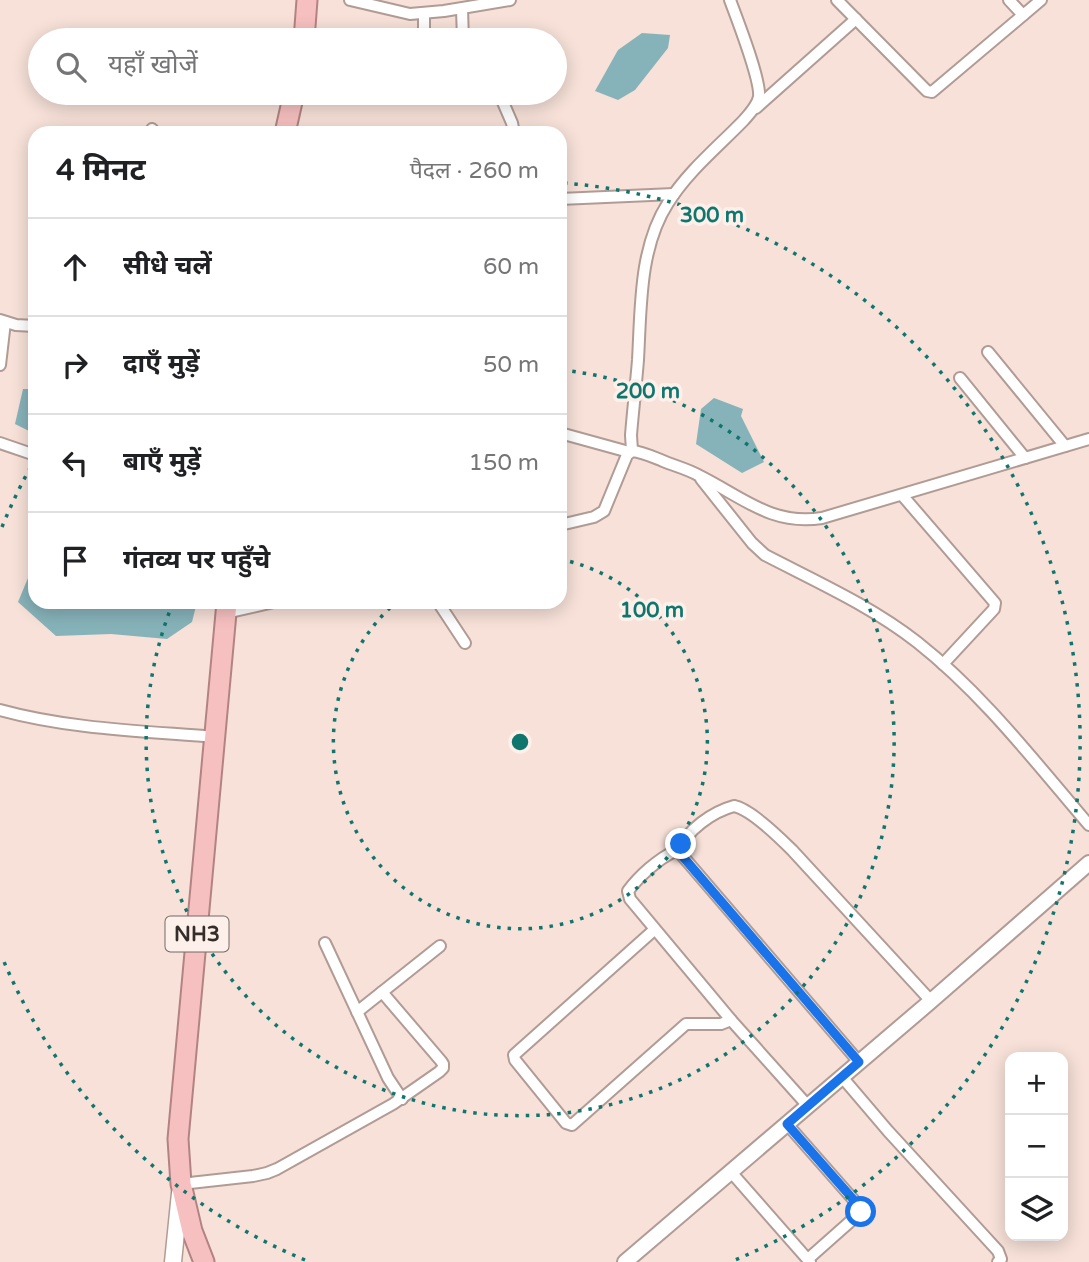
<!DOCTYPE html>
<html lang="hi">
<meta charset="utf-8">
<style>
:root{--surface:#fff;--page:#f6f6f6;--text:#202124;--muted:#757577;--line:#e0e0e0}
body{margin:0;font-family:"Varela Round","Noto Sans Devanagari",sans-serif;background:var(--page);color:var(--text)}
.controls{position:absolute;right:21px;bottom:21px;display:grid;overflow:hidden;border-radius:14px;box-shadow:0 4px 18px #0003}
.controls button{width:63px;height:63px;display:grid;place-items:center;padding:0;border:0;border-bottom:2px solid var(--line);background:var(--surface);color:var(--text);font:35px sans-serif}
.stop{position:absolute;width:21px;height:21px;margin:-16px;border:5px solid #1a73e8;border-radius:50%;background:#fff}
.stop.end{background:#1a73e8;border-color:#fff;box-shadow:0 2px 7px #0008}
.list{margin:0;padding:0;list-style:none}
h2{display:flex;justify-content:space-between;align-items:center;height:91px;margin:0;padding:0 28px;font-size:30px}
h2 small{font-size:23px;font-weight:400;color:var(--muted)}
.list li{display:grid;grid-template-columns:46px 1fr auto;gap:21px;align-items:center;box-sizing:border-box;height:98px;padding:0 28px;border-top:2px solid var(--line)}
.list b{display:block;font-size:26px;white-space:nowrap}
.list em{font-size:23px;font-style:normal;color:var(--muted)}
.icon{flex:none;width:38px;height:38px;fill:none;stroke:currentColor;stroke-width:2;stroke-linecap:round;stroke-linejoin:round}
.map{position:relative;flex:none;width:1089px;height:1262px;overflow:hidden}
.search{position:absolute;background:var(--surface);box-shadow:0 4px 18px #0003;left:28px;top:28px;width:539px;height:77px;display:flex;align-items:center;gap:18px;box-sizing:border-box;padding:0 24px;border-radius:38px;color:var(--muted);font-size:26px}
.panel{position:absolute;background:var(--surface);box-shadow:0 4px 18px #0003;left:28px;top:126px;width:539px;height:483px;border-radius:21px}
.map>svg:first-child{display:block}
</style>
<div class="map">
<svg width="1089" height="1262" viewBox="0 0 1089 1262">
<rect width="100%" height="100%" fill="#f7e1d8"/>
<g fill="#86b3b9">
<path d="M642,33L670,35L668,48L635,90L618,100L595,91L618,50Z"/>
<path d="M23,389H35V434L15,424Z"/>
<path d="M714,398L743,409L741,416L764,462L742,473L696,444L701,409Z"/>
<path d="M33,566H35V602H197L192,622L167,639L111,634L56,636L18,602Z"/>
</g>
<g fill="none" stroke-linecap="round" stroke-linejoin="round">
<g stroke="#b19c95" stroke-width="14">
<g id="minor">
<path d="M350,0L410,14L444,11L510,0"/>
<path d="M837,0L923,87L927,91L932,92L1041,0"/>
<path d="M1009,0L1023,15"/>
<path d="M462,9L463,40"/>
<path d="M424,40V14"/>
<path d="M499,93L512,123L514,133"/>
<path d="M422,97V93"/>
<path d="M756,108L856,19"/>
<path d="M152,129L155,133"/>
<path d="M560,199L674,194"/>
<path d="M0,320L16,325L35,326"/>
<path d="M988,352L1065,446"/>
<path d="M0,365L5,322"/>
<path d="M960,378L1025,458"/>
<path d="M560,433L629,452"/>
<path d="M0,443L35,455"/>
<path d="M632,451L631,435C633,410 636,385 638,360C641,308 639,248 668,203C688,171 718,147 744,120C750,113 757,106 759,97C761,80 737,19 730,0"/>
<path d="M701,479L752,543L765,555C817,582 871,606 917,642C983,694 1035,762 1089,825"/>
<path d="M902,495L995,603L994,609L943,664"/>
<path d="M560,525L594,517L604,511L627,455L632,451C643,452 653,457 663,461C675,466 687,469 698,475C741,496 771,526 822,518L1089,439"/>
<path d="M438,602L465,643"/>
<path d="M226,613L274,602"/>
<path d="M0,710C69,729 143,731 215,737"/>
<path d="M678,851C687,830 712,812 734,806C750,809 779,837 792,850L931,1001"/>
<path d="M654,930L514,1055L515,1060L566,1123L572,1125L686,1024H721L731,1020"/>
<path d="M325,943L388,1078L402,1099"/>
<path d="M357,1012L440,946"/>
<path d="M842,1077L888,1131L998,1251L1001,1259L998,1262"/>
<path d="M808,1106L731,1020L630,899L628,891C639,876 658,859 675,851L680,853L859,1062"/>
<path d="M787,1124L859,1206L861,1212L808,1259"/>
<path d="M731,1172L810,1262"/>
<path d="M181,1184L253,1176L267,1173L277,1169L393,1104L439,1072L443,1068V1064L441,1061L382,992"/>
</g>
</g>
<g stroke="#b19c95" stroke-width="18">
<path id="tertiary" d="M625,1262L931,1001L1089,863"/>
</g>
<g stroke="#b19c95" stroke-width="19">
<path id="secondary" d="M173,1262L180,1193"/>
</g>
<g stroke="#b28382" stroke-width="23">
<g id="trunk">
<path d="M304,40L307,0"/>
<path d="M285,133L294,93"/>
<path d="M204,1262L192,1231L181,1184L178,1139L227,602"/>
</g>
</g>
<use href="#minor" stroke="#fff" stroke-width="10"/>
<use href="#tertiary" stroke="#fff" stroke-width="14"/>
<use href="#secondary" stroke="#fff" stroke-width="16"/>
<use href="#trunk" stroke="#f7c0c0" stroke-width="19"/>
</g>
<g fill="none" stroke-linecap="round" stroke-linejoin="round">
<path stroke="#1a73e8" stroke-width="9" d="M681,844L678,851L859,1062L787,1124L859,1206L861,1212"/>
</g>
<g fill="none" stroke="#0f766e" stroke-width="3.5" stroke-dasharray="3.5 7">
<path d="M560 559A187 187 0 1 1 395 603"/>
<path d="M562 370A374 374 0 1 1 172 605"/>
<path d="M305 1260A561 561 0 0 1 2 957M2 527A561 561 0 0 1 34 461M564 183A561 561 0 0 1 735 1260"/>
</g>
<g text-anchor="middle" stroke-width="7" stroke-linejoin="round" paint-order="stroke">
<rect fill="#fdf0eb" stroke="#716864" stroke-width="2" x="165.5" y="916.5" width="63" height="35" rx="5"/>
<g font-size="21" font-weight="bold" fill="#352d2a">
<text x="197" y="941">NH3</text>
</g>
</g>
<circle cx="520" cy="742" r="10" fill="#0f766e" stroke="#fdf0eb" stroke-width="3.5"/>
<g font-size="21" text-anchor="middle" font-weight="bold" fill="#0f766e" stroke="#fdf0eb" stroke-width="7" stroke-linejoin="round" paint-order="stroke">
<text x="712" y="222">300 m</text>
<text x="648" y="398">200 m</text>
<text x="652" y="617">100 m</text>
</g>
</svg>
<div class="controls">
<button>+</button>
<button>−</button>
<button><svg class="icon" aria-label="layers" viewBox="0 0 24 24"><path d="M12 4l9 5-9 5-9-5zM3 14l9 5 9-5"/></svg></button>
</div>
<div class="stop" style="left:861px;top:1212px"></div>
<div class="stop end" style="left:681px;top:844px"></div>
<div class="search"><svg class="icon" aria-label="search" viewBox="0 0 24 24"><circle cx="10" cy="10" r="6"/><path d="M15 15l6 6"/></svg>यहाँ खोजें</div>
<section class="panel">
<h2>4 मिनट<small>पैदल · 260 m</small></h2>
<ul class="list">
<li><svg class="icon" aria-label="ahead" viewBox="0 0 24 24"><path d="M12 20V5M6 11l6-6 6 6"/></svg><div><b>सीधे चलें</b></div><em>60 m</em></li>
<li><svg class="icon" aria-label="right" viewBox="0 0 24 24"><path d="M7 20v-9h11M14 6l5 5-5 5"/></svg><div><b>दाएँ मुड़ें</b></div><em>50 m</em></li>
<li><svg class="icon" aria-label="left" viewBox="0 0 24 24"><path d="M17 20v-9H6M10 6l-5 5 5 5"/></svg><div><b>बाएँ मुड़ें</b></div><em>150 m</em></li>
<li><svg class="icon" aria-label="arrive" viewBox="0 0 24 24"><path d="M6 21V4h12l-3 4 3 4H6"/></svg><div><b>गंतव्य पर पहुँचे</b></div></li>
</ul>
</section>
</div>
